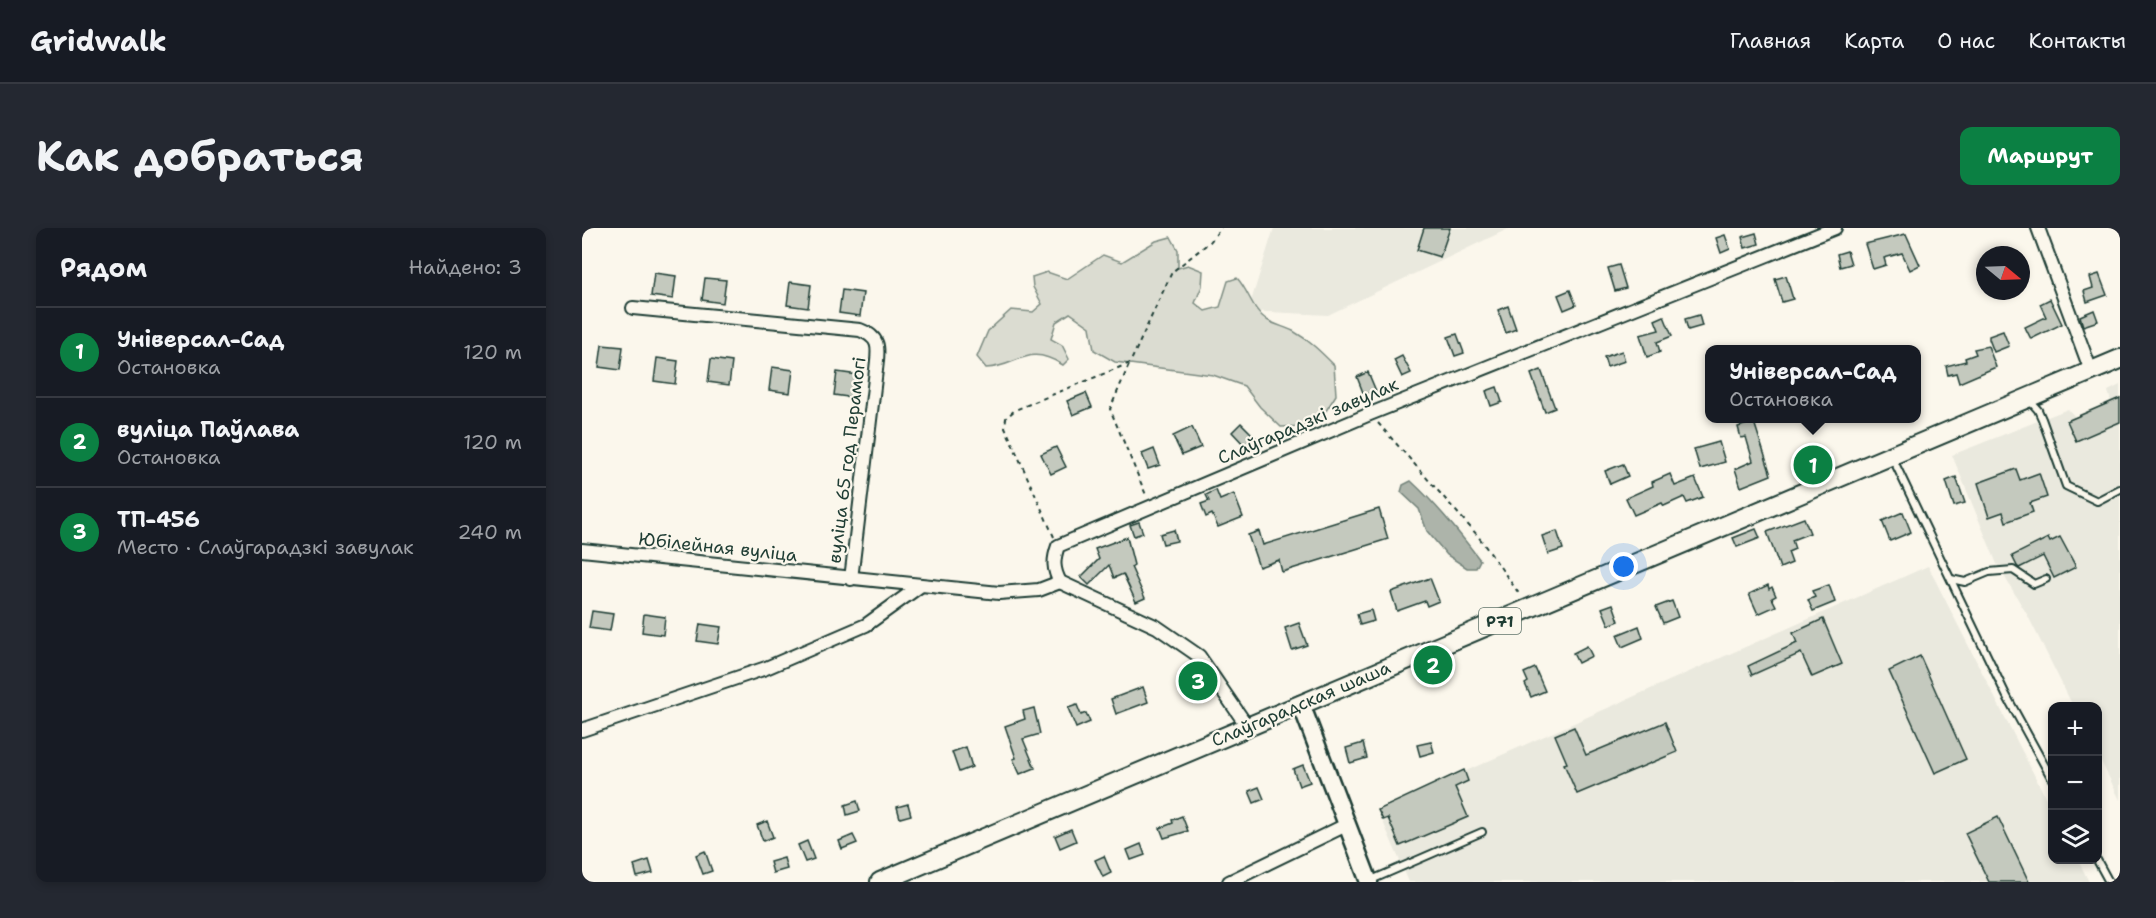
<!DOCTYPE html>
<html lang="ru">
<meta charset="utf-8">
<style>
:root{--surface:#171b24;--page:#242831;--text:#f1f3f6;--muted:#9ea1a6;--line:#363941;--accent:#0b8043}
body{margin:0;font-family:"Shantell Sans",sans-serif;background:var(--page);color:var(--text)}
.controls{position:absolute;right:18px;bottom:18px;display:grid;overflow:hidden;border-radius:12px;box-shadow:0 3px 9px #0003}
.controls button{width:54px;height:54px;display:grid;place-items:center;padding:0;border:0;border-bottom:2px solid var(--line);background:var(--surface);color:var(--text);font:30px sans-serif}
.compass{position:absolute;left:1394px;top:18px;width:54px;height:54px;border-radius:50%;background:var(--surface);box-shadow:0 3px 9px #0003;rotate:109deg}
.you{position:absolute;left:1042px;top:339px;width:21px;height:21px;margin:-15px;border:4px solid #fff;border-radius:50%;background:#1a73e8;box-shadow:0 0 0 9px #1a73e833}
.badge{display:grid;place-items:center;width:39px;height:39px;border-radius:50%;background:var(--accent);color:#fff;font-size:20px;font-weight:700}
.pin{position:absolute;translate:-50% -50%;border:3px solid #fff;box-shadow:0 2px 6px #0006}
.popup{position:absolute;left:1123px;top:117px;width:216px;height:78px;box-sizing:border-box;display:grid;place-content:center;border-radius:12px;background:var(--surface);filter:drop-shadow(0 2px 4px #0005);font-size:20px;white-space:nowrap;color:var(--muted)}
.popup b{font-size:22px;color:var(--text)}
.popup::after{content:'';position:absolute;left:50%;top:100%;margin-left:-12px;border:12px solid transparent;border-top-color:var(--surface)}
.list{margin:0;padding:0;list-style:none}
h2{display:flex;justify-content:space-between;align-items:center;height:78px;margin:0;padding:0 24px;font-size:26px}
h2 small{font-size:20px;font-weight:400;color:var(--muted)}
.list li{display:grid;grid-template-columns:39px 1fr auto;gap:18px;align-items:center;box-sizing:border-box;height:90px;padding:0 24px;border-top:2px solid var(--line)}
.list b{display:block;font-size:22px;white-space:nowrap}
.list p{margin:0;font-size:20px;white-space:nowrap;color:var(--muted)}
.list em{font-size:20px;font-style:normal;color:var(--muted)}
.icon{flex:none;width:33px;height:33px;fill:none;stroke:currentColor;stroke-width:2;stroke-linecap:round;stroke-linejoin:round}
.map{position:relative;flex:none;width:1538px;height:654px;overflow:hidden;border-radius:12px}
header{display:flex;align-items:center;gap:36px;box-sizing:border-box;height:84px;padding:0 30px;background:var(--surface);border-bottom:2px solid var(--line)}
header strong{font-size:28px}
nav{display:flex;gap:33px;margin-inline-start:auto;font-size:21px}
.intro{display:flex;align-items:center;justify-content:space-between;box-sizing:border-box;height:144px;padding:0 36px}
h1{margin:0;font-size:42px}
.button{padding:15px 27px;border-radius:12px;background:var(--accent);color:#fff;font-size:21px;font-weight:700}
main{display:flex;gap:36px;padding:0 36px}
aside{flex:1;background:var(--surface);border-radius:12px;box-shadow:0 3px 9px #0003}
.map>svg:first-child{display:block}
</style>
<header>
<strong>Gridwalk</strong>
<nav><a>Главная</a><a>Карта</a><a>О нас</a><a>Контакты</a></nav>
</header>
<div class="intro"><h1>Как добраться</h1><a class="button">Маршрут</a></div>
<main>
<aside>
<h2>Рядом<small>Найдено: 3</small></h2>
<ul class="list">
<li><span class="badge">1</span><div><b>Універсал-Сад</b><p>Остановка</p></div><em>120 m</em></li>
<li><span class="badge">2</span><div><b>вуліца Паўлава</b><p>Остановка</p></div><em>120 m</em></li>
<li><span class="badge">3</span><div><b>ТП-456</b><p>Место · Слаўгарадзкі завулак</p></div><em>240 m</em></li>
</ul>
</aside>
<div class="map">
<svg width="1538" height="654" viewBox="0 0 1538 654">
<rect width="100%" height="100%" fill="#fbf7ec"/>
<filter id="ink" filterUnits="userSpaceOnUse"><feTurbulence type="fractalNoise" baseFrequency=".0167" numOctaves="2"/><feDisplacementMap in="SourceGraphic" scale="12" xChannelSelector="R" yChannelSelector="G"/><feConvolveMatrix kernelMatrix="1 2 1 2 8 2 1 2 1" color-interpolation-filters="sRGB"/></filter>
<g filter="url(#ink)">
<g fill="#eae9de">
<path d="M692,0H928L746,87L666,83Z"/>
<path d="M1538,157V572L1516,527V478H1491L1446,388L1415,336L1370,227L1486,181L1494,190L1529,174L1526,163Z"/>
<path d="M1346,338L1470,582V632H1496L1507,654H827L796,582Z"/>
</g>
<path fill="#dbdcd1" stroke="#7d8c82" stroke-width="1.5" d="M589,9L596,22V40L606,37L621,43L620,58L613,75L623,83L638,79L646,53L655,50C667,63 670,82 685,92C693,97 703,99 711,103C727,112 739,124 752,137L754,167L742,186L724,198L699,199L678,179L662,158L631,147L533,134L512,122L508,99L488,85L474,94L469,111L480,117L487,131L481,137C444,114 437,139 404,140L395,129L406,103L429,82L451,84L460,76L451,59L450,49L465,44L485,51L521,27L540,34L574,13Z"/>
<path fill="#adb4aa" stroke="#74847b" stroke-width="1.5" d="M829,253C855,277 877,304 898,332L894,340H885L865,327L845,303L837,281L819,264L821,257Z"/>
<g fill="#c4c9be" stroke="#1f3d34" stroke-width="1.5">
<path d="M842,0H868L858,29L835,22Z"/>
<path d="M1174,5L1177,16L1163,20L1160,9Z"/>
<path d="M1324,6L1338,37L1328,42L1320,25L1302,30L1304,37L1291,41L1283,16Z"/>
<path d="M1143,7L1148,21L1139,25L1134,10Z"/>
<path d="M1265,23L1269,36L1258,39L1255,26Z"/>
<path d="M1037,37L1044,60L1033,63L1026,40Z"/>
<path d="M72,45L94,48L91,71L69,68Z"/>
<path d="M1517,46L1525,67L1505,74L1502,63L1511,60L1508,49Z"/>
<path d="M1204,48L1211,71L1200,74L1193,51Z"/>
<path d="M123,50L144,52L141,75L120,72Z"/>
<path d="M208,54L229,57L226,80L205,77Z"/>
<path d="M260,62L281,65L278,88L257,85Z"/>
<path d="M988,62L994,77L982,82L976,67Z"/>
<path d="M1468,71L1480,96L1449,111L1443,99L1464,89L1458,76Z"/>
<path d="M926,78L934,101L924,105L916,82Z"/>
<path d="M1512,82L1516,93L1501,98L1498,88Z"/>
<path d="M1117,87L1120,98L1106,102L1103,91Z"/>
<path d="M1082,88L1090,108L1075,114L1078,124L1065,129L1058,107L1077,102L1073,92Z"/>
<path d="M1421,103L1427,118L1412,124L1407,111V108Z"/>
<path d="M875,106L882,125L873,128L866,109Z"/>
<path d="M20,117L41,119L38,142L17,139Z"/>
<path d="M1406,118L1414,139L1377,155L1374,145L1366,147L1364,138L1384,133L1383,130L1394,126L1392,121Z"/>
<path d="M1040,123L1043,133L1025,139L1022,129Z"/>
<path d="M820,128L829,145L820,149L812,132Z"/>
<path d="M75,130L96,133L93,156L72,153Z"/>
<path d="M129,131L150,134L147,157L126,154Z"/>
<path d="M190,139L211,142L208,165L187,162Z"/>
<path d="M959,142L973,180L963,184L949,146Z"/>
<path d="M255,144L276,147L273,170L252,167Z"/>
<path d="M786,144L794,163L782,167L775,149Z"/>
<path d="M915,159L920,174L909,178L904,163Z"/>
<path d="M504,165L510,179L491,187L485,173Z"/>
<path d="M1538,170V194L1494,213L1485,193Z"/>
<path d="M1172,194L1189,247L1159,259L1153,241L1171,233L1164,209L1159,210L1156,199Z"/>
<path d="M659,195L674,210L664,219L650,204Z"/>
<path d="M610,199L619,219L600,227L591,208Z"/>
<path d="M1137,214L1143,234L1118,241L1112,221Z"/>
<path d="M474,219L484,239L469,246L459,226Z"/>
<path d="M572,221L578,237L566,241L560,226Z"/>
<path d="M1041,236L1046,248L1028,256L1023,243Z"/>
<path d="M1434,241L1438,252L1457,245L1465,269L1448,275L1451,284L1424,294L1421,284L1407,289L1396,255Z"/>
<path d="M1088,246L1093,258L1113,250L1121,269L1105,275L1102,269L1082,278L1080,275L1052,287L1044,270L1071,258L1070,254Z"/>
<path d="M1374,249L1383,275L1372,278L1364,253Z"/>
<path d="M634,262L638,272L652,266L661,289L636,299L630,286L624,289L619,276L627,273L624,267Z"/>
<path d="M797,281L806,311L700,344L697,332L677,339L666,307L677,303L681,317Z"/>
<path d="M1321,284L1329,304L1308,313L1300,293Z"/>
<path d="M1222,290L1228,305L1210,312L1213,321L1206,324L1210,335L1198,340L1185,304Z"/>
<path d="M557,294L561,305L552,308L548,297Z"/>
<path d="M1174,301L1178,310L1155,319L1151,310Z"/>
<path d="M592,302L595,313L581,316L578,306Z"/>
<path d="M975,303L981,321L966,326L960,308Z"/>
<path d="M545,309L552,337L549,339L563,370L554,374L541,346L532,350L527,337L507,357L499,349L517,331L513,321Z"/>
<path d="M1478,309L1494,339L1472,350L1461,328L1437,340L1435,338L1430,328L1466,310L1468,314Z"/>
<path d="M848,350L857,373L845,378L843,373L815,383L809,364Z"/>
<path d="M1186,357L1187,361L1190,359L1194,368L1190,370L1194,378L1176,386L1167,366Z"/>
<path d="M1247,357L1253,374L1231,383L1226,372L1233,369L1230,363Z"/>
<path d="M1090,373L1096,389L1081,395L1074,379Z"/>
<path d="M1031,376L1037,393L1027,397L1020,380Z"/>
<path d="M789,382L792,393L778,397L775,386Z"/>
<path d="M10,383L31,386L28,403L7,400Z"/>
<path d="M62,386L83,389L81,407L60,404Z"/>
<path d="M1241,391L1260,436L1230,449L1219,425L1170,447L1166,438L1215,415L1211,405Z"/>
<path d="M717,395L725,417L710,422L703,400Z"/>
<path d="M118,396L139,399L136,416L115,413Z"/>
<path d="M1057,398L1061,410L1040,419L1035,407Z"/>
<path d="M1005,418L1010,428L996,435L991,425Z"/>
<path d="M1338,428L1384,531L1353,545L1307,443Z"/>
<path d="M953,440L963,463L949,469L943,456L946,454L942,445Z"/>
<path d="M561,459L566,474L534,486L529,471Z"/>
<path d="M495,477L499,487L504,485L508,494L494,500L486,480Z"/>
<path d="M452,480L458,506L441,511L453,540L438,546L431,531L434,530L423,498L443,491L441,483Z"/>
<path d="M1083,494L1095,524L995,566L982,536L985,535L973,507L992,499L1004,527Z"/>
<path d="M849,514L852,524L838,528L835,517Z"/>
<path d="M781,515L785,530L768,535L764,520Z"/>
<path d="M384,519L390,539L377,544L370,524Z"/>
<path d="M721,537L728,554L717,558L711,541Z"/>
<path d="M882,542L886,553L873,559L886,589L818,618L806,590L801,592L796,582Z"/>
<path d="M677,559L682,571L672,575L667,563Z"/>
<path d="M275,573L278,583L265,587L263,577Z"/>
<path d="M326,576L329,587L318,590L315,579Z"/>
<path d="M600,588L606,603L582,610L578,600L591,595L590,592Z"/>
<path d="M1416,589L1447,654H1407L1383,605Z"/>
<path d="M185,593L191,609L181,613L175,597Z"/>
<path d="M489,601L494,613L478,620L473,608Z"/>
<path d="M271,607L275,615L260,621L257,613Z"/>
<path d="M225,613L232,631L223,634L216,617Z"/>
<path d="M559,616L563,627L549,632L545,622Z"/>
<path d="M123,623L130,643L121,646L114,627Z"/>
<path d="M522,628L529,645L521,649L513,632Z"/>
<path d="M202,630L205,641L191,645L188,634Z"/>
<path d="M67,632L71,645L55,649L52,637Z"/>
</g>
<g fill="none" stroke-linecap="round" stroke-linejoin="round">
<g stroke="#1f3d34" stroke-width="10">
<g id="lane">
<path d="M1448,173L1456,182L1460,191L1484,258L1515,273L1538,261"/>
<path d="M1310,229L1424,467L1470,551"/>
<path d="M1369,351L1383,354L1407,344L1431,342L1452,356L1464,351"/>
<path d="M1515,632L1527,654"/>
<path d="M787,653L900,604"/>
</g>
</g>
<g stroke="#1f3d34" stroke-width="16">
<g id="street">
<path d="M1456,0L1509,143"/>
<path d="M51,80L278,102C300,110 296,122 294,142L269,351"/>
<path d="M0,322L417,365L457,362L478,354"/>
<path d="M665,498L617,428L575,399L478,354C471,341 471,332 476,318L788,186L1253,0"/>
<path d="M0,502L184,440L284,397L338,358"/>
<path d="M647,654L764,597"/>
</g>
</g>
<g stroke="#1f3d34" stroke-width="21">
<path id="secondary" d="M719,476L787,654"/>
</g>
<g stroke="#1f3d34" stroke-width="22">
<path id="primary" d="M298,654L1538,131"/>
</g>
<g stroke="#1f3d34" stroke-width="2" stroke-dasharray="4.5 4.5" stroke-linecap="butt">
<path d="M547,137L528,181L564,267"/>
<path d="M796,195L896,308L938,367"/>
<path d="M472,309L423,199L424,190L433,182L548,135L590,44L628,14L639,0"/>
</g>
<use href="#lane" stroke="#fbf7ec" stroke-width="6"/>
<use href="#street" stroke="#fbf7ec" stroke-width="12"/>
<use href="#secondary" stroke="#fbf7ec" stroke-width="16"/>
<use href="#primary" stroke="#fbf7ec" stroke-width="18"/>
</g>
</g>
<g text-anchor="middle" stroke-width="4.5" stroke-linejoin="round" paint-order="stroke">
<rect fill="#fbf7ec" stroke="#61756b" stroke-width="1.5" x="897" y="380" width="42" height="26" rx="4.5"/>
<g font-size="16" font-weight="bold" fill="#1f3d34">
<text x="918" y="399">Р71</text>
</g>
<g font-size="18" fill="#1f3d34" stroke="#fbf7ec">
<text transform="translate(726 193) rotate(-23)" y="6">Слаўгарадзкі завулак</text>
<text transform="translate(265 232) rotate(-83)" y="6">вуліца 65 год Перамогі</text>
<text transform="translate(136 319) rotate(6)" y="6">Юбілейная вуліца</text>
<text transform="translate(719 476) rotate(-23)" y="6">Слаўгарадская шаша</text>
</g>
</g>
</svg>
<div class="controls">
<button>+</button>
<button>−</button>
<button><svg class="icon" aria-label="layers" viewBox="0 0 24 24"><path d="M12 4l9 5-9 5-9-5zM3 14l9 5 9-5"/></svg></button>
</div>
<svg class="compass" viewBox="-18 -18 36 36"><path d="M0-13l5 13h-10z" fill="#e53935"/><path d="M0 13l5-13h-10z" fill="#9ea1a6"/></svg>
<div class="you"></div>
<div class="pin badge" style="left:1231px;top:237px">1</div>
<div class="popup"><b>Універсал-Сад</b>Остановка</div>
<div class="pin badge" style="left:851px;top:437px">2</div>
<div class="pin badge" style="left:616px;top:453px">3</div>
</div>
</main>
